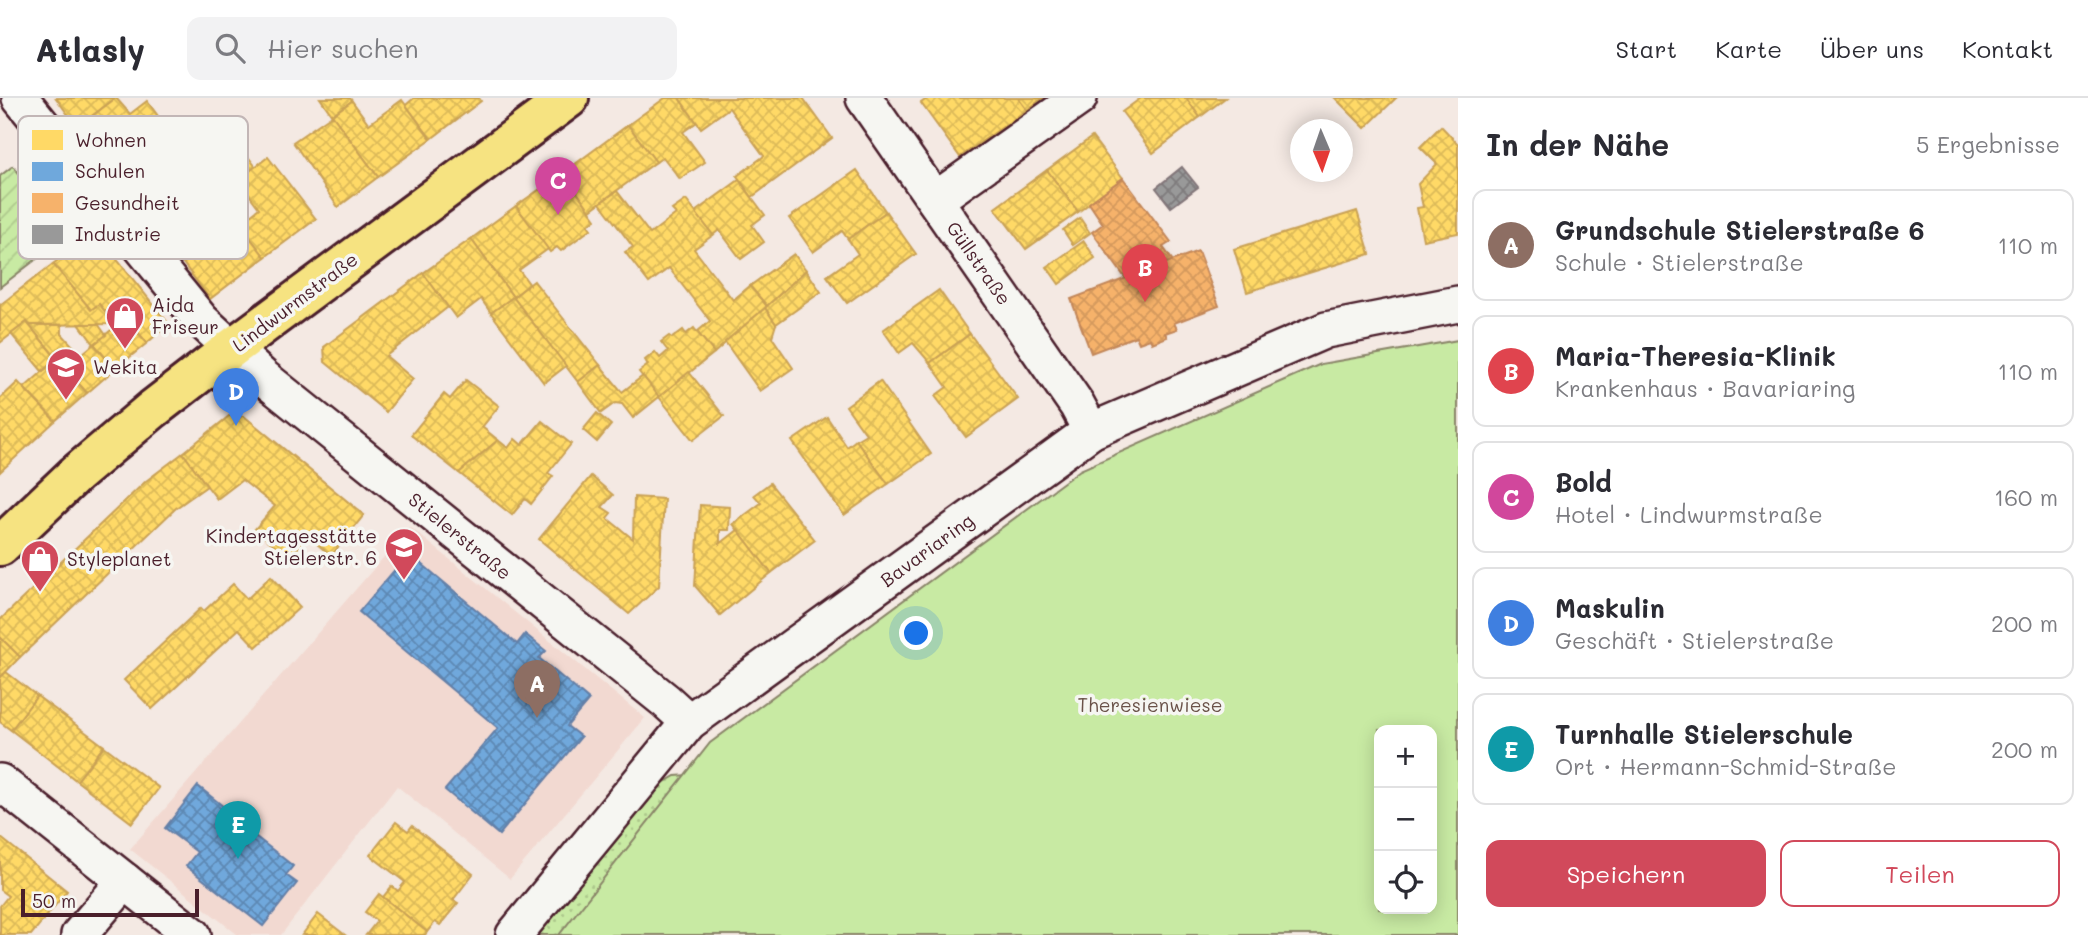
<!DOCTYPE html>
<html lang="de">
<meta charset="utf-8">
<style>
:root{--surface:#fff;--page:#f2f2f3;--text:#2b2b33;--muted:#7c7c81;--line:#e1e1e2;--accent:#d1495b}
body{margin:0;font-family:Mali,sans-serif;background:var(--page);color:var(--text)}
.controls{position:absolute;right:21px;bottom:21px;display:grid;overflow:hidden;border-radius:14px;box-shadow:0 4px 18px #0003}
.controls button{width:63px;height:63px;display:grid;place-items:center;padding:0;border:0;border-bottom:2px solid var(--line);background:var(--surface);color:var(--text);font:35px sans-serif}
.compass{position:absolute;left:1290px;top:21px;width:63px;height:63px;border-radius:50%;background:var(--surface);box-shadow:0 4px 18px #0003;rotate:178deg}
.scale{position:absolute;left:21px;bottom:18px;width:178px;box-sizing:border-box;padding-left:7px;border:4px solid #4a1f2b;border-top:0;font-size:19px;line-height:24px;white-space:nowrap;color:#4a1f2b;-webkit-text-stroke:5px #f6f6f2;paint-order:stroke}
.you{position:absolute;left:917px;top:536px;width:24px;height:24px;margin:-18px;border:5px solid #fff;border-radius:50%;background:#1a73e8;box-shadow:0 0 0 10px #1a73e833}
.badge{display:grid;place-items:center;width:46px;height:46px;border-radius:50%;background:var(--accent);color:#fff;font-size:23px;font-weight:700}
.pin{position:absolute;translate:-50% -58px;filter:drop-shadow(0 2px 4px #0008)}
.pin::after{content:'';position:absolute;top:37px;width:24px;height:21px;background:inherit;clip-path:polygon(0 0,100% 0,50% 100%)}
.list{margin:0;padding:0;list-style:none}
h2{display:flex;justify-content:space-between;align-items:center;height:91px;margin:0;padding:0 28px;font-size:30px}
h2 small{font-size:23px;font-weight:400;color:var(--muted)}
.list li{display:grid;grid-template-columns:46px 1fr auto;gap:21px;align-items:center;box-sizing:border-box;height:112px;margin:0 14px 14px;padding:0 14px;border:2px solid var(--line);border-radius:14px}
.list b{display:block;font-size:26px;white-space:nowrap}
.list p{margin:0;font-size:23px;white-space:nowrap;color:var(--muted)}
.list em{font-size:23px;font-style:normal;color:var(--muted)}
.actions{display:flex;gap:14px;padding:21px 28px}
.actions a{flex:1;padding:16px 0;border:2px solid var(--accent);border-radius:14px;text-align:center;font-size:24px;color:var(--accent)}
.actions .main{background:var(--accent);color:#fff}
.icon{flex:none;width:38px;height:38px;fill:none;stroke:currentColor;stroke-width:2;stroke-linecap:round;stroke-linejoin:round}
.map{position:relative;flex:none;width:1458px;height:837px;overflow:hidden}
header{display:flex;align-items:center;gap:42px;box-sizing:border-box;height:98px;padding:0 35px;background:var(--surface);border-bottom:2px solid var(--line)}
header strong{font-size:33px}
nav{display:flex;gap:38px;margin-inline-start:auto;font-size:24px}
.search{width:490px;height:63px;background:var(--page);display:flex;align-items:center;gap:18px;box-sizing:border-box;padding:0 24px;border-radius:14px;color:var(--muted);font-size:26px}
main{display:flex}
aside{flex:1;background:var(--surface)}
.map>svg:first-child{display:block}
</style>
<header>
<strong>Atlasly</strong>
<div class="search"><svg class="icon" aria-label="search" viewBox="0 0 24 24"><circle cx="10" cy="10" r="6"/><path d="M15 15l6 6"/></svg>Hier suchen</div>
<nav><a>Start</a><a>Karte</a><a>Über uns</a><a>Kontakt</a></nav>
</header>
<main>
<div class="map">
<svg width="1458" height="837" viewBox="0 0 1458 837">
<defs>
<pattern id="grass-dots" width="8" height="8" patternUnits="userSpaceOnUse" patternTransform="scale(1.75)"><rect width="8" height="8" fill="#c8eaa3"/><path d="M2 2h.1M6 6h.1" fill="none" stroke="#adc88c" stroke-width="1.8" stroke-linecap="round"/></pattern>
<pattern id="garden-furrows" width="10" height="10" patternUnits="userSpaceOnUse" patternTransform="scale(1.75)"><rect width="10" height="10" fill="#c8eaa3"/><path d="M-1 1l2-2M0 10L10 0M9 11l2-2" fill="none" stroke="#adc88c"/></pattern>
<pattern id="homes-cross-hatch" width="8" height="8" patternUnits="userSpaceOnUse" patternTransform="scale(1.75)"><rect width="8" height="8" fill="#ffd966"/><path d="M0 0l8 8M0 8l8-8" fill="none" stroke="#dcba59"/></pattern>
<pattern id="schools-cross-hatch" width="8" height="8" patternUnits="userSpaceOnUse" patternTransform="scale(1.75)"><rect width="8" height="8" fill="#6fa8dc"/><path d="M0 0l8 8M0 8l8-8" fill="none" stroke="#5d88b3"/></pattern>
<pattern id="health-cross-hatch" width="8" height="8" patternUnits="userSpaceOnUse" patternTransform="scale(1.75)"><rect width="8" height="8" fill="#f6b26b"/><path d="M0 0l8 8M0 8l8-8" fill="none" stroke="#d4995d"/></pattern>
<pattern id="industry-cross-hatch" width="8" height="8" patternUnits="userSpaceOnUse" patternTransform="scale(1.75)"><rect width="8" height="8" fill="#999"/><path d="M0 0l8 8M0 8l8-8" fill="none" stroke="#7f7c7d"/></pattern>
</defs>
<rect width="100%" height="100%" fill="#f4e9e3"/>
<filter id="ink" filterUnits="userSpaceOnUse"><feTurbulence type="fractalNoise" baseFrequency=".0143" numOctaves="2"/><feDisplacementMap in="SourceGraphic" scale="14" xChannelSelector="R" yChannelSelector="G"/><feConvolveMatrix kernelMatrix="1 2 1 2 8 2 1 2 1" color-interpolation-filters="sRGB"/></filter>
<g filter="url(#ink)">
<path fill="#f2d9d1" d="M410,429L645,620L510,781L397,688L281,837H238L130,751Z"/>
<path fill="url(#grass-dots)" stroke="#898467" stroke-width="2" d="M702,676L676,837H530L651,692L675,678Z"/>
<path fill="#c8eaa3" stroke="#898467" stroke-width="2" fill-rule="evenodd" d="M1458,242V837H559L710,645L1080,372L1321,266ZM1379,632H1432V811H1379Z"/>
<path fill="url(#garden-furrows)" stroke="#898467" stroke-width="2" d="M13,68L68,137L0,189V78Z"/>
<g fill="url(#homes-cross-hatch)" stroke="#c9a154" stroke-width="2">
<path d="M56,0H116L77,29Z"/>
<path d="M116,0L130,16L147,3L169,33L111,75L77,29Z"/>
<path d="M320,0H350L352,3L332,17Z"/>
<path d="M414,0H479L481,3L431,41L406,7Z"/>
<path d="M665,0H679L697,24L683,34L705,64L680,81L663,59L656,64L628,27Z"/>
<path d="M679,0H803L832,40L752,99L737,78L764,58L729,10L701,30Z"/>
<path d="M928,0H1018L1027,12L960,59L921,5Z"/>
<path d="M1018,0H1043L1027,12Z"/>
<path d="M1141,0H1186L1200,19L1153,55L1122,14Z"/>
<path d="M1186,0H1225L1200,19Z"/>
<path d="M1335,0H1396L1365,30Z"/>
<path d="M402,2L431,41L378,79L332,17L352,3L369,26Z"/>
<path d="M332,17L378,79L338,109L293,44Z"/>
<path d="M223,26L256,69L227,91L194,48Z"/>
<path d="M628,27L656,64L590,112L563,75Z"/>
<path d="M1441,28L1458,46V135L1423,142L1417,110L1423,109L1418,86L1437,66L1420,49Z"/>
<path d="M1092,39L1123,80L1078,114L1047,72Z"/>
<path d="M268,59L316,121L265,159L239,126L259,110L238,82Z"/>
<path d="M857,72L886,114L848,141L842,133L813,154L789,120Z"/>
<path d="M1047,72L1078,114L1026,151L995,110Z"/>
<path d="M563,75L596,121L588,127L591,131L561,153L557,149L550,154L516,108Z"/>
<path d="M739,82L765,117L752,127L764,144L741,161L719,132L713,137L695,114Z"/>
<path d="M617,93L650,136L676,116L672,112L686,102L713,137L694,151L733,202L750,188L767,208L714,255L697,234L710,223L669,170L649,185L625,154L633,149L600,105Z"/>
<path d="M516,108L548,151L519,172L530,187L513,199L471,141Z"/>
<path d="M1357,113L1370,156L1247,194L1234,151Z"/>
<path d="M886,114L916,156L847,205L827,178L858,156L848,141Z"/>
<path d="M202,119L219,141L239,126L265,159L210,201L168,145Z"/>
<path d="M1080,120L1090,135L1073,147L1063,132Z"/>
<path d="M94,133L169,226L147,245L126,220L117,227L99,206L91,212L53,166Z"/>
<path d="M471,141L513,199L491,215L481,201L456,220L423,175Z"/>
<path d="M1084,143L1095,160L1059,186L1047,169Z"/>
<path d="M794,156L806,172L767,208L750,188Z"/>
<path d="M53,166L91,212L99,206L115,226L29,227L27,224L0,245V207Z"/>
<path d="M806,172L821,194L776,226L765,210Z"/>
<path d="M423,175L448,209L386,258L413,281L386,314L325,264L324,249Z"/>
<path d="M534,183L600,267L578,284L513,199Z"/>
<path d="M939,192L970,236L930,265L913,245L899,255L883,232Z"/>
<path d="M513,199L566,268L544,285L491,215Z"/>
<path d="M765,210L776,226L772,239L793,270L760,293L725,244Z"/>
<path d="M126,220L147,245L115,271L94,246Z"/>
<path d="M27,224L57,261L42,273L11,236Z"/>
<path d="M79,226H98L106,237L94,246Z"/>
<path d="M29,227H62V236L81,257L65,270Z"/>
<path d="M694,230L714,255L659,299L639,274L648,267L645,262L655,254L660,260L668,253L661,244L669,238L672,240L683,232L686,236Z"/>
<path d="M970,236L1018,301L966,339L935,298L947,289L930,265Z"/>
<path d="M94,246L115,271L87,295L65,270Z"/>
<path d="M57,261L87,295L55,323L24,290Z"/>
<path d="M600,267L622,294L643,278L659,299L633,320L622,306L615,305L601,315L578,284Z"/>
<path d="M689,274L724,318L693,342L659,299Z"/>
<path d="M466,282L499,308L482,329L498,342L459,375L411,337L444,296L450,301Z"/>
<path d="M880,283L931,356L888,386L856,342L866,336L846,308Z"/>
<path d="M18,284L55,323L0,374V301Z"/>
<path d="M597,315L611,327L597,344L583,332Z"/>
<path d="M229,318H244L364,417L331,458L308,438L289,460L255,431L275,408L242,382L217,401L207,388L183,355Z"/>
<path d="M827,319L847,349L856,342L888,386L844,417L792,343Z"/>
<path d="M542,323L571,346L548,375L553,378L531,406L525,401L512,417L459,375L498,342L508,350L515,341L522,347Z"/>
<path d="M183,355L207,388L176,410L20,559L0,539V522L146,383Z"/>
<path d="M591,378L613,397L602,409L611,415L607,420L633,441L634,399L664,401L659,488L629,516L539,441Z"/>
<path d="M770,385L815,442L771,475L733,426L761,405L754,397Z"/>
<path d="M700,407L730,409L729,432H720V446L738,432L771,475L720,517L695,488Z"/>
<path d="M271,478L300,509L256,549L239,531L152,611L124,582L201,510L204,513L233,486L247,501Z"/>
<path d="M0,539L20,559L0,580Z"/>
<path d="M6,574L37,598L11,632L0,624V580Z"/>
<path d="M37,598L104,648L77,683L11,632Z"/>
<path d="M104,648L159,690L132,725L77,683Z"/>
<path d="M396,724L408,733L412,728L473,776L453,802L458,805L440,827L435,824L427,834L383,799L392,788L398,793L405,784L370,757Z"/>
<path d="M0,739L67,793L31,837H0V808L8,798L0,792Z"/>
<path d="M379,796L427,834L425,837H366L377,823L365,814Z"/>
<path d="M318,816L345,837H302Z"/>
</g>
<g fill="url(#schools-cross-hatch)" stroke="#647fa7" stroke-width="2">
<path d="M409,455L517,546L525,536L546,553L539,560L589,602L567,628L581,639L499,737L445,692L498,630L359,514Z"/>
<path d="M198,688L234,717L232,720L293,768L286,777L297,785L263,828L186,768L197,754L165,730Z"/>
</g>
<g fill="url(#health-cross-hatch)" stroke="#c28658" stroke-width="2">
<path d="M1123,80L1171,144L1163,149L1173,163L1126,181L1092,134L1103,126L1089,105Z"/>
<path d="M1198,153L1219,208L1174,225L1177,231L1165,235L1167,239L1152,245L1150,241L1139,245L1136,238L1091,255L1071,201Z"/>
</g>
<path fill="url(#industry-cross-hatch)" stroke="#817478" stroke-width="2" d="M1182,69L1198,89L1171,109L1156,90Z"/>
<g fill="none" stroke-linecap="round" stroke-linejoin="round">
<g stroke="#4a1f2b" stroke-width="40">
<g id="minor">
<path d="M20,0L201,222L264,280L666,603L689,624"/>
<path d="M864,0L1077,307L1091,333"/>
<path d="M935,102L1079,0"/>
<path d="M0,684L193,837"/>
<path d="M79,837L125,783"/>
<path d="M514,837L689,624L1091,333L1326,232L1458,206"/>
</g>
</g>
<g stroke="#4a1f2b" stroke-width="44">
<path id="major" d="M0,448L76,376L153,311L232,250L569,0"/>
</g>
<use href="#minor" stroke="#f6f6f2" stroke-width="35"/>
<use href="#major" stroke="#f6e381" stroke-width="38"/>
</g>
</g>
<defs>
<g id="shop-pin" transform="scale(2.0125)"><path d="M0 17L-7.5 6A9.5 9.5 0 1 1 7.5 6Z" fill="#d1495b" stroke="#f6f6f2"/><path d="M-5-2.5h2.3a2.7 3.5 0 0 1 5.4 0H5L5.5 6h-11ZM-1.5-2.5h3a1.5 2.3 0 0 0-3 0Z" fill="#fff"/></g>
<g id="school-pin" transform="scale(2.0125)"><path d="M0 17L-7.5 6A9.5 9.5 0 1 1 7.5 6Z" fill="#d1495b" stroke="#f6f6f2"/><path d="M0-5L7-2L0 1L-7-2ZM-4 1L0 2.5L4 1V4Q0 6-4 4Z" fill="#fff"/></g>
</defs>
<g fill-rule="evenodd">
<use href="#shop-pin" x="125" y="218"/>
<use href="#school-pin" x="66" y="269"/>
<use href="#school-pin" x="404" y="449"/>
<use href="#shop-pin" x="40" y="461"/>
</g>
<g text-anchor="middle" stroke-width="7" stroke-linejoin="round" paint-order="stroke">
<g font-size="19" fill="#4a1f2b" stroke="#f6f6f2">
<text transform="translate(979 165) rotate(55)" y="7">Güllstraße</text>
<text transform="translate(295 204) rotate(-37)" y="7">Lindwurmstraße</text>
<text transform="translate(460 438) rotate(39)" y="7">Stielerstraße</text>
<text transform="translate(927 452) rotate(-36)" y="7">Bavariaring</text>
</g>
<g font-size="19" fill="#4a1f2b" stroke="#f6f6f2" text-anchor="start">
<text x="152" y="214">Aida<tspan x="152" dy="22">Friseur</tspan></text>
<text x="93" y="276">Wekita</text>
<text x="377" y="445" text-anchor="end">Kindertagesstätte<tspan x="377" dy="22">Stielerstr. 6</tspan></text>
<text x="67" y="468">Styleplanet</text>
</g>
<g font-size="19" fill="#6a5249" stroke="#f6f6f2">
<text x="1150" y="614">Theresienwiese</text>
</g>
</g>
<rect x="18" y="18" width="230" height="143" rx="10" fill="#f6f6f2" stroke="#c2b6b6" stroke-width="2"/>
<rect x="32" y="32" width="31" height="20" fill="#ffd966"/>
<rect x="32" y="64" width="31" height="19" fill="#6fa8dc"/>
<rect x="32" y="95" width="31" height="20" fill="#f6b26b"/>
<rect x="32" y="127" width="31" height="19" fill="#999"/>
<g font-size="19" fill="#4a1f2b">
<text x="75" y="49">Wohnen</text>
<text x="75" y="80">Schulen</text>
<text x="75" y="112">Gesundheit</text>
<text x="75" y="143">Industrie</text>
</g>
</svg>
<div class="controls">
<button>+</button>
<button>−</button>
<button><svg class="icon" aria-label="locate" viewBox="0 0 24 24"><circle cx="12" cy="12" r="6"/><path d="M12 2v4M12 18v4M2 12h4M18 12h4"/></svg></button>
</div>
<svg class="compass" viewBox="-18 -18 36 36"><path d="M0-13l5 13h-10z" fill="#e53935"/><path d="M0 13l5-13h-10z" fill="#7c7c81"/></svg>
<div class="scale">50 m</div>
<div class="you"></div>
<div class="pin badge" style="left:537px;top:620px;background:#8d6e63">A</div>
<div class="pin badge" style="left:1145px;top:204px;background:#e0444e">B</div>
<div class="pin badge" style="left:558px;top:117px;background:#d1479c">C</div>
<div class="pin badge" style="left:236px;top:328px;background:#3f7fe0">D</div>
<div class="pin badge" style="left:238px;top:761px;background:#0f9aa8">E</div>
</div>
<aside>
<h2>In der Nähe<small>5 Ergebnisse</small></h2>
<ul class="list">
<li><span class="badge" style="background:#8d6e63">A</span><div><b>Grundschule Stielerstraße 6</b><p>Schule · Stielerstraße</p></div><em>110 m</em></li>
<li><span class="badge" style="background:#e0444e">B</span><div><b>Maria-Theresia-Klinik</b><p>Krankenhaus · Bavariaring</p></div><em>110 m</em></li>
<li><span class="badge" style="background:#d1479c">C</span><div><b>Bold</b><p>Hotel · Lindwurmstraße</p></div><em>160 m</em></li>
<li><span class="badge" style="background:#3f7fe0">D</span><div><b>Maskulin</b><p>Geschäft · Stielerstraße</p></div><em>200 m</em></li>
<li><span class="badge" style="background:#0f9aa8">E</span><div><b>Turnhalle Stielerschule</b><p>Ort · Hermann-Schmid-Straße</p></div><em>200 m</em></li>
</ul>
<div class="actions"><a class="main">Speichern</a><a>Teilen</a></div>
</aside>
</main>
